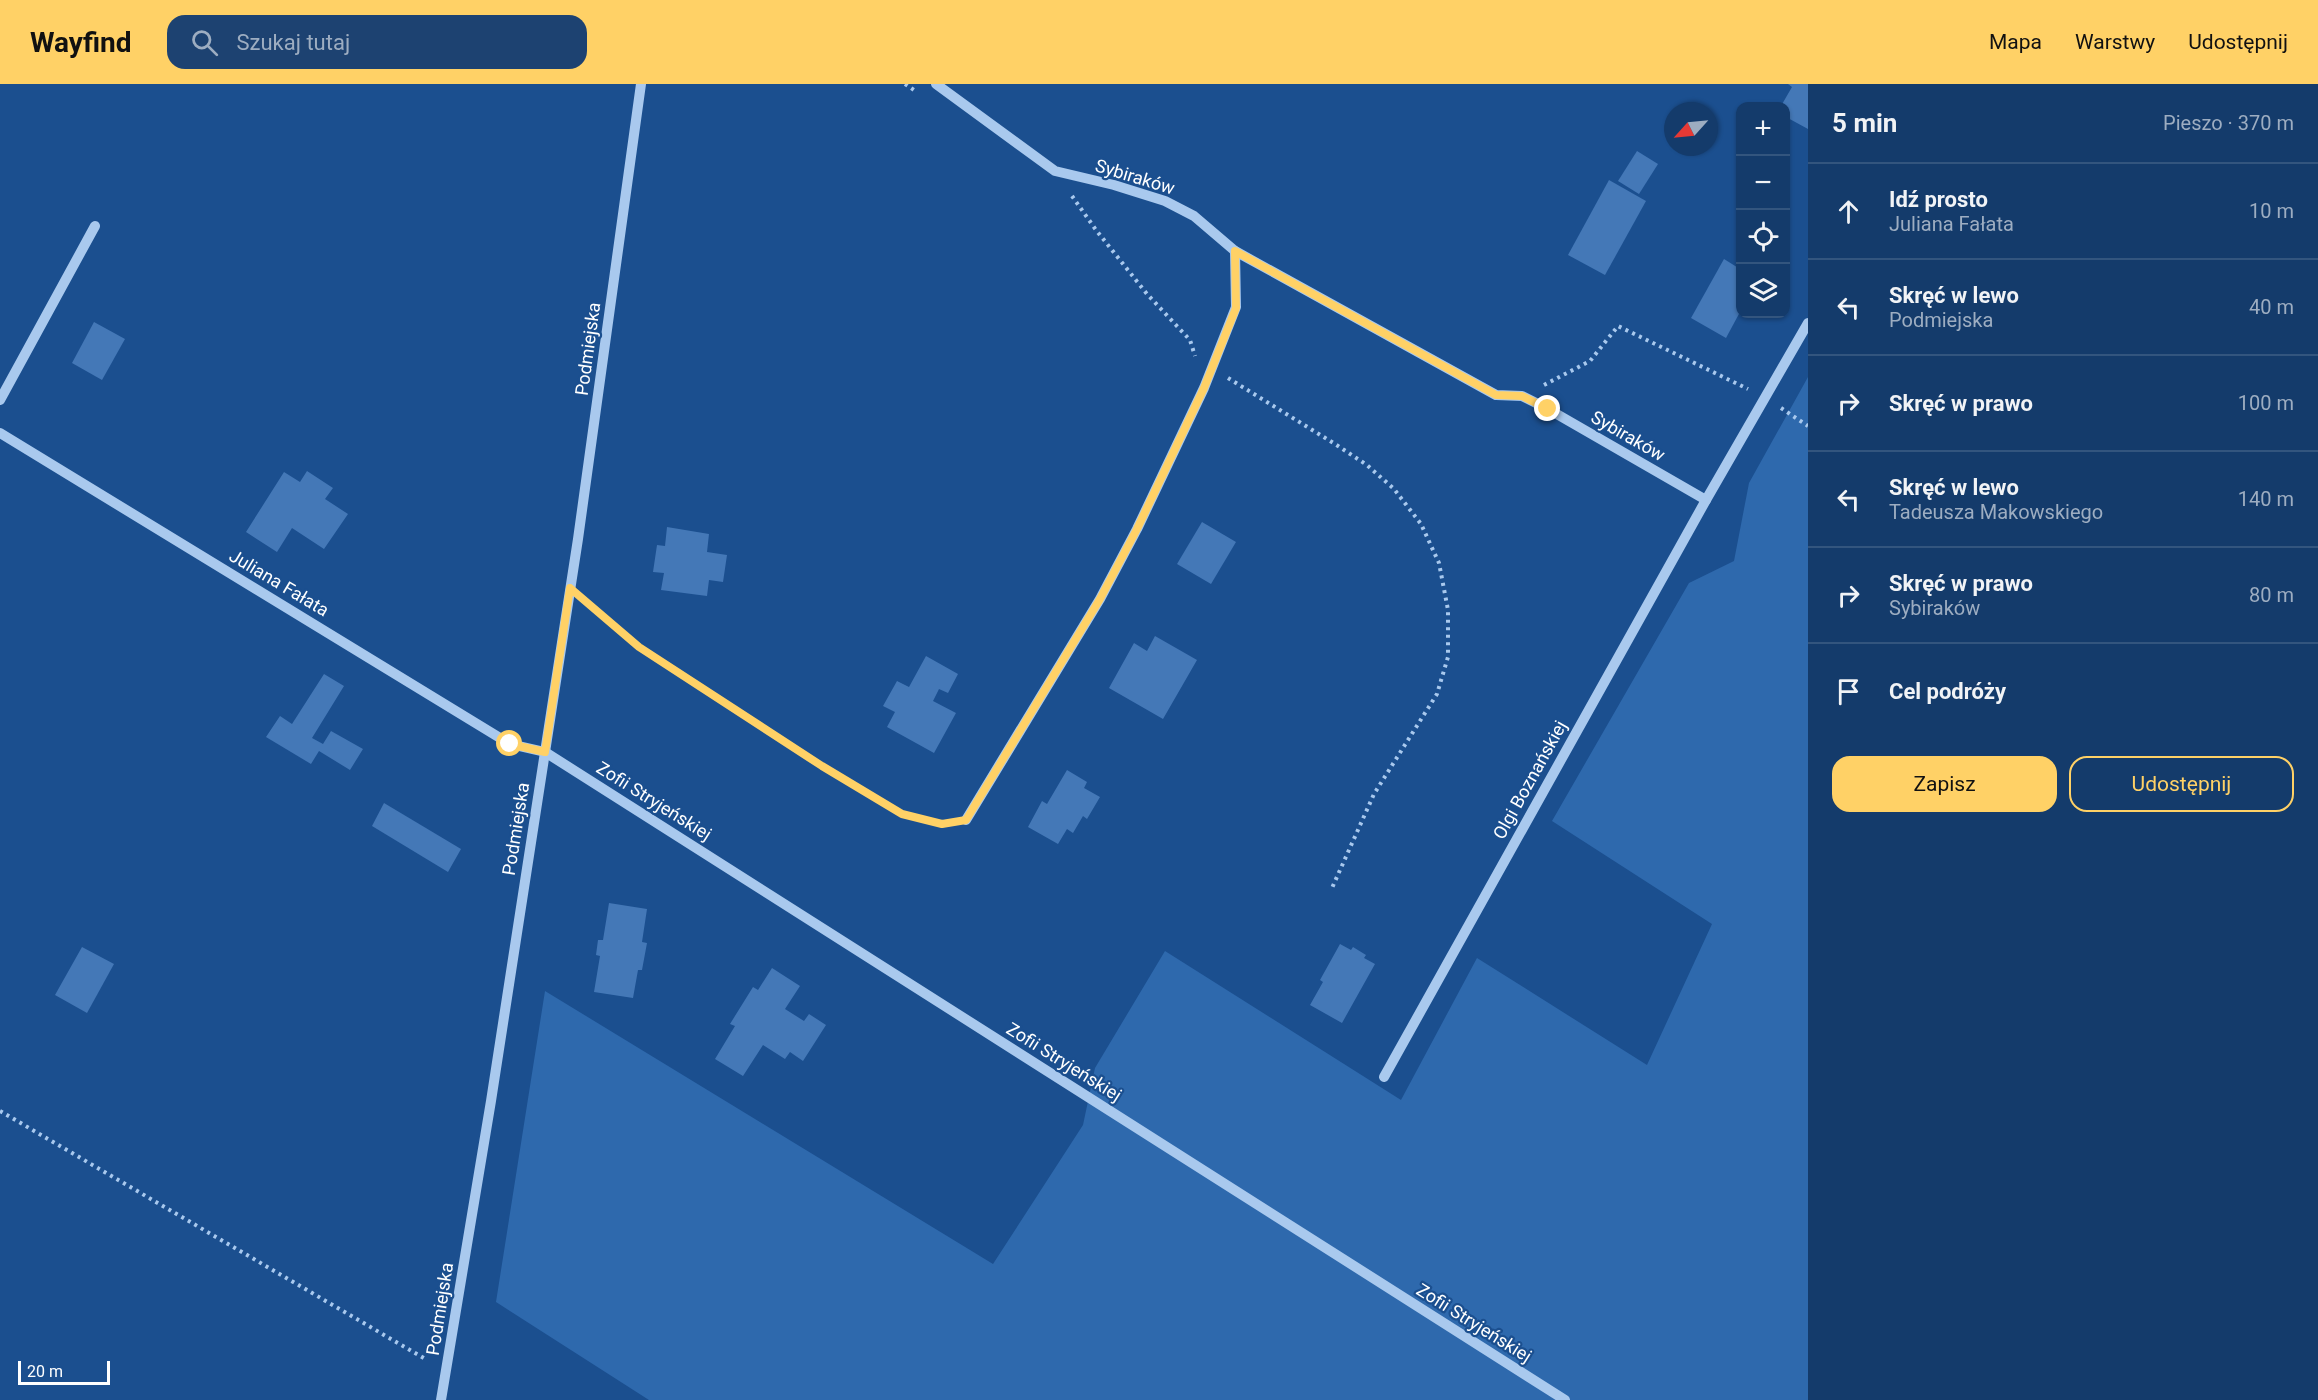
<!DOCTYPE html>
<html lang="pl">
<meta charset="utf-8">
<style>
:root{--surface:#143b6b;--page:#1d4271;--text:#f1f3f6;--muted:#9dadc1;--line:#33557e;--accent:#ffd166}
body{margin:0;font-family:Roboto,sans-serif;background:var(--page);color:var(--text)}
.controls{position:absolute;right:18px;top:18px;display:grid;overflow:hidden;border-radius:12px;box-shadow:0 2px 4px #0004}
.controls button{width:54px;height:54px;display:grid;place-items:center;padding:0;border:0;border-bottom:2px solid var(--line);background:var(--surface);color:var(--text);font:30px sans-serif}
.compass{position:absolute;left:1664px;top:18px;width:54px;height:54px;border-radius:50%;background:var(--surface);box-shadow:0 2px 4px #0004;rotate:243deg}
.scale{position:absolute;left:18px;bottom:15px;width:92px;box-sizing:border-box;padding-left:6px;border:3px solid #fff;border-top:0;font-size:16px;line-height:21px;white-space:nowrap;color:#fff;-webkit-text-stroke:4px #1b4f8f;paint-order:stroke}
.stop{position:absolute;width:18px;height:18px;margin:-14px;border:4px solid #ffd166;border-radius:50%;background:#fff}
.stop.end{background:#ffd166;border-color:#fff;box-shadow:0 2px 6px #0008}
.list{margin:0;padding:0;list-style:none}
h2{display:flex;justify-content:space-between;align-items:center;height:78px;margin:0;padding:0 24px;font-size:26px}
h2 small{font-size:20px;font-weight:400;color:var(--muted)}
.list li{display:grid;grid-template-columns:39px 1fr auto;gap:18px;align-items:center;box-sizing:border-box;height:96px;padding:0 24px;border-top:2px solid var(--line)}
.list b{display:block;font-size:22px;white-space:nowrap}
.list p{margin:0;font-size:20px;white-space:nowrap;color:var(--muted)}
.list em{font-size:20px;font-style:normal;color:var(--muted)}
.actions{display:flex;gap:12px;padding:18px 24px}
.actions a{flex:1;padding:14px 0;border:2px solid var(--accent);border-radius:18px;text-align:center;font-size:21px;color:var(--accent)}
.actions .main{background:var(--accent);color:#111}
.icon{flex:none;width:33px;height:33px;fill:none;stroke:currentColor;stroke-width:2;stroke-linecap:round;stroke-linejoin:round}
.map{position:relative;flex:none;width:1808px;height:1316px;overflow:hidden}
header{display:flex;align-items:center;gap:36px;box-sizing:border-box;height:84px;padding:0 30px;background:var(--accent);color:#111}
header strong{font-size:28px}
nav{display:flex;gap:33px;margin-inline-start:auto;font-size:21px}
.search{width:420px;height:54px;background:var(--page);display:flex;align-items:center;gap:15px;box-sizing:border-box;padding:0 21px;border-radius:18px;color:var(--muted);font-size:22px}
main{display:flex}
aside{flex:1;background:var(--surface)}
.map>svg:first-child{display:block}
</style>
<header>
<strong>Wayfind</strong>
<div class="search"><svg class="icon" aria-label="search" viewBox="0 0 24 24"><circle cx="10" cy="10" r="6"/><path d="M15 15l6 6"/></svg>Szukaj tutaj</div>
<nav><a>Mapa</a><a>Warstwy</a><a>Udostępnij</a></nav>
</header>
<main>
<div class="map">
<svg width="1808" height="1316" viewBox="0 0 1808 1316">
<rect width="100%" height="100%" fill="#1b4f8f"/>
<path fill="#2e69ad" d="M1808,293V1316H649L496,1218L545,907L993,1180L1083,1041L1095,984L1165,867L1401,1016L1477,874L1647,981L1712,840L1552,737L1689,499L1734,477L1749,399Z"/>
<g fill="#4478b7">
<path d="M1788,0H1808V45L1786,33V22H1781L1792,3Z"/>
<path d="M1637,67L1658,80L1639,110L1618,97Z"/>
<path d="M1609,96L1646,117L1605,191L1568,171Z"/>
<path d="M1724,175L1740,185V228L1726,254L1691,234Z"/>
<path d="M94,238L125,255L102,296L72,279Z"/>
<path d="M307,387L333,404L325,415L348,430L324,465L292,444L277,468L246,448L284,388L300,398Z"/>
<path d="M1202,438L1236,458L1211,500L1177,480Z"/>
<path d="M667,443L709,450L707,468L727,471L723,498L709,496L707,512L661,506L664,489L653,488L657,461L665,462Z"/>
<path d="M1155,552L1197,576L1163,635L1109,604L1134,559L1147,567Z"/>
<path d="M926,572L958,590L948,609L939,605L933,617L956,629L934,669L887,643L895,628L883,622L897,597L909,603Z"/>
<path d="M324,590L344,602L312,654L323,660L331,647L363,665L350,686L319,667L311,680L266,653L280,632L292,640Z"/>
<path d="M1067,686L1087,698L1084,704L1100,713L1087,735L1083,732L1073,749L1067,745L1058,760L1028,743L1042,717L1047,720Z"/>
<path d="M384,719L461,765L448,788L372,742Z"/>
<path d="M609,819L647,825L642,858L647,859L642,886H638L633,914L594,908L600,872L596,871L598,856H603Z"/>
<path d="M1340,860L1351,866L1353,863L1366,871L1364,874L1375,880L1342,939L1310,921L1323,898L1320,896Z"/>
<path d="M82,863L114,880L87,929L55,911Z"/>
<path d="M772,884L800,902L785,925L804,937L809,930L826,941L803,977L790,968L785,975L763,961L743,992L715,975L735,942L730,940L753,903L758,906Z"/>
</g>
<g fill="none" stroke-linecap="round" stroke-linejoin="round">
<g stroke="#a9c9ee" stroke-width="4" stroke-dasharray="3 4.5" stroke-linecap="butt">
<path d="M905,0L917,8"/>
<path d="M1072,112L1096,146L1147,210L1190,256L1195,272"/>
<path d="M1228,294L1335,360L1367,381L1394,405L1421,440L1439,479L1448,526V573L1437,610L1374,710L1332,804"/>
<path d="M1544,301L1590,277L1618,242L1748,305"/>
<path d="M1781,324L1808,342"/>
<path d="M589,521L639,563L822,683L902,730L942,740L948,739"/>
<path d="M0,1027L427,1276"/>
</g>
<g stroke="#a9c9ee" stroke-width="10">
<path d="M936,0L1055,87L1114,101L1165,117L1194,132L1235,167L1496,311L1522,312L1548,325L1706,416"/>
<path d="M0,316L95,142"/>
<path d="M0,349L510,660L545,668L1565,1316"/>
<path d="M966,736L1100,515L1137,445L1204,304L1236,223L1235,167"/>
<path d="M1384,993L1706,416L1808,239"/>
<path d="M441,1316L491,1017L578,455L641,0"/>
</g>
</g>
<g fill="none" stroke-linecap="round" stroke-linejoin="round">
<path stroke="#ffd166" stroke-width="8" d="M510,660L545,668L570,504L639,563L822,682L902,730L942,740L966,736L1100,515L1137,445L1204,304L1236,224L1235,167L1496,311L1522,312L1548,325"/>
</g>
<g text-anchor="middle" stroke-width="4.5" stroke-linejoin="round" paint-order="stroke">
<g font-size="18" fill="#fff" stroke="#1b4f8f">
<text transform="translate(1135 93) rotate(17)" y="6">Sybiraków</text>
<text transform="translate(588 265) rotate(-82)" y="6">Podmiejska</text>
<text transform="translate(1628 352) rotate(30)" y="6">Sybiraków</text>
<text transform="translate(279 499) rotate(31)" y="6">Juliana Fałata</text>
<text transform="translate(1530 696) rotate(-61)" y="6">Olgi Boznańskiej</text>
<text transform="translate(654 717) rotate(32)" y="6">Zofii Stryjeńskiej</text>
<text transform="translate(516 745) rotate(-81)" y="6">Podmiejska</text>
<text transform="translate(1064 978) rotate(32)" y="6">Zofii Stryjeńskiej</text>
<text transform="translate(440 1225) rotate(-81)" y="6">Podmiejska</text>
<text transform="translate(1474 1239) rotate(32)" y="6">Zofii Stryjeńskiej</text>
</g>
</g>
</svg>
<div class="controls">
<button>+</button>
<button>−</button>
<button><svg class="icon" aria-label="locate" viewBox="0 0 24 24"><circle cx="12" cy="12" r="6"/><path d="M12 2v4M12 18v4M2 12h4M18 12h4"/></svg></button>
<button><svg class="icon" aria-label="layers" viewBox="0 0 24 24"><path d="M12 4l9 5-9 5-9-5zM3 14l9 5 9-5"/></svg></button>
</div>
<svg class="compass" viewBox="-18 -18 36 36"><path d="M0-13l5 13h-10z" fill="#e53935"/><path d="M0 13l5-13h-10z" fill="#9dadc1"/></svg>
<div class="scale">20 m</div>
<div class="stop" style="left:510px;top:660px"></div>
<div class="stop end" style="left:1548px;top:325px"></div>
</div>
<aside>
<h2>5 min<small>Pieszo · 370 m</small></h2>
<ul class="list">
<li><svg class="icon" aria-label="ahead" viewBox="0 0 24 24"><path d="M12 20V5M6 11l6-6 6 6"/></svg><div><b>Idź prosto</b><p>Juliana Fałata</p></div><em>10 m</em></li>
<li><svg class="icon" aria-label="left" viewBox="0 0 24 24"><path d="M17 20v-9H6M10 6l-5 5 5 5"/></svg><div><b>Skręć w lewo</b><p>Podmiejska</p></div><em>40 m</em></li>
<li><svg class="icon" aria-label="right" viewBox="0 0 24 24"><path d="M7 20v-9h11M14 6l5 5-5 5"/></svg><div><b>Skręć w prawo</b></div><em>100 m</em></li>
<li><svg class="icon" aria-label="left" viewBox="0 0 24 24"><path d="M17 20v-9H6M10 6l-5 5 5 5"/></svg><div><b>Skręć w lewo</b><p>Tadeusza Makowskiego</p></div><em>140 m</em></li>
<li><svg class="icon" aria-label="right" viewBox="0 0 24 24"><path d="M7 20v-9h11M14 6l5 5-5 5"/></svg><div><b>Skręć w prawo</b><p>Sybiraków</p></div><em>80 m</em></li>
<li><svg class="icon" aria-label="arrive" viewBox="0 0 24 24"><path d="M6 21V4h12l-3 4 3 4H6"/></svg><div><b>Cel podróży</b></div></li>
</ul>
<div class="actions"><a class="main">Zapisz</a><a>Udostępnij</a></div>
</aside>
</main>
